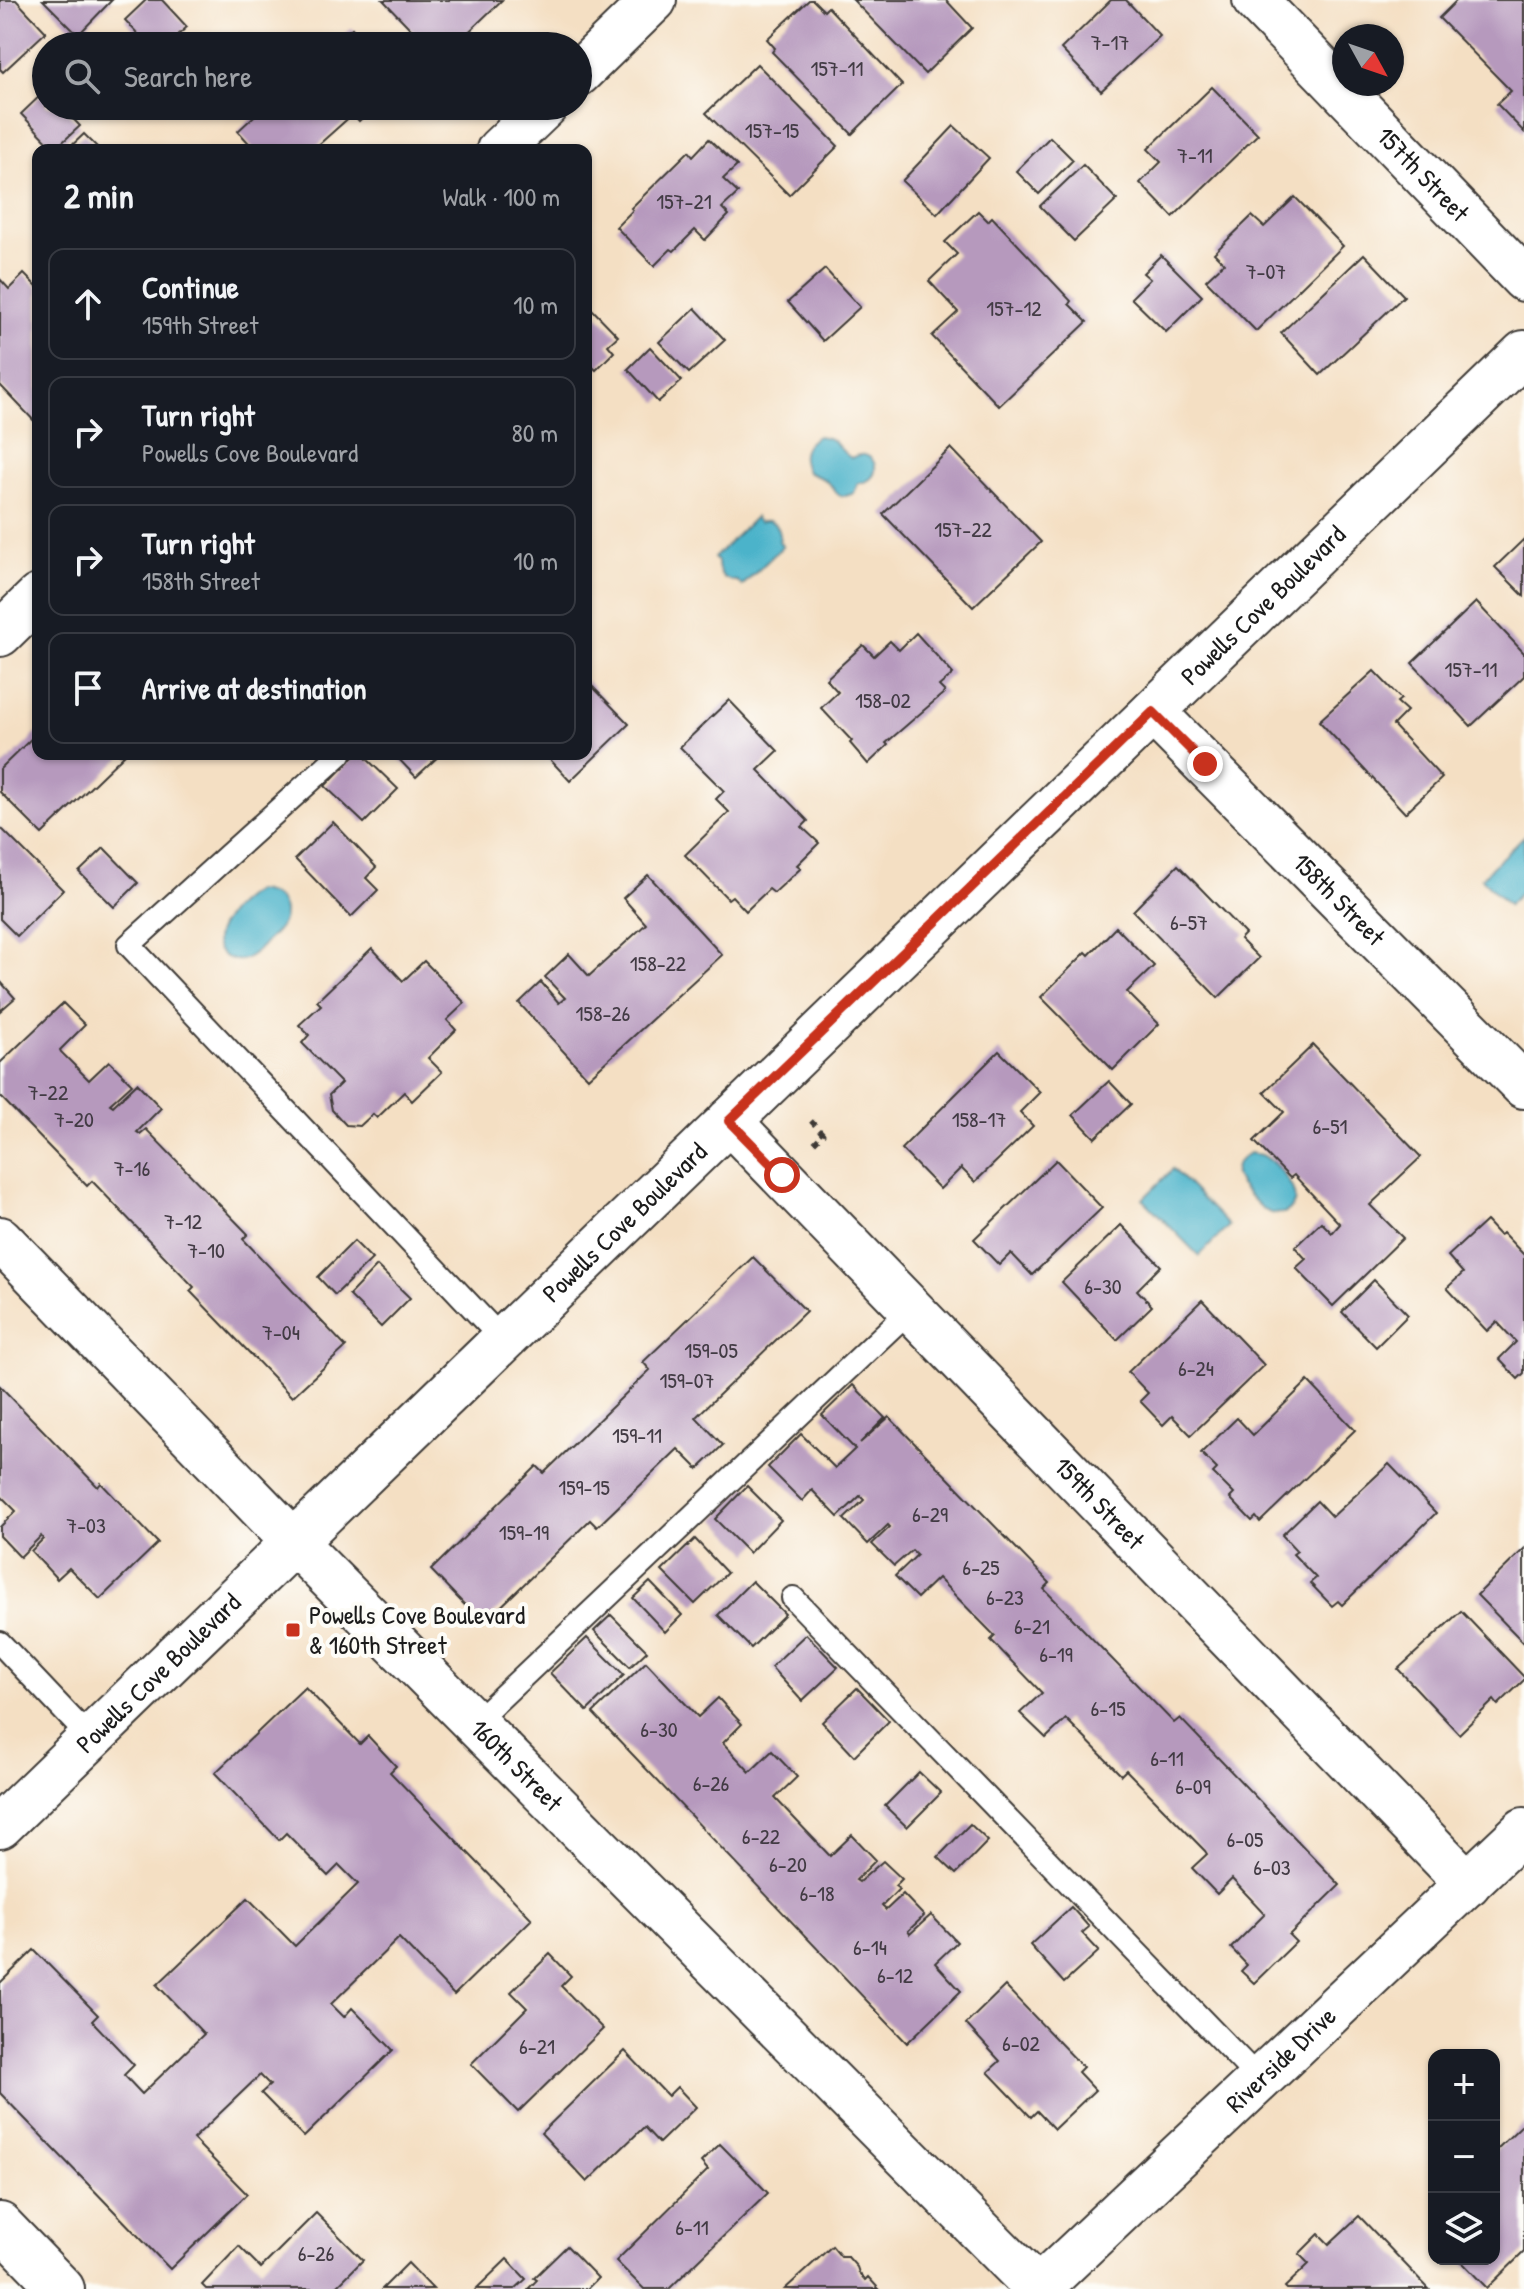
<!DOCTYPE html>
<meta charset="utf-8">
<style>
:root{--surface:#171b24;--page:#242831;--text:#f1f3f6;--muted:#9ea1a6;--line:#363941}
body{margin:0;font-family:"Patrick Hand",sans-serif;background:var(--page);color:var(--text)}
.controls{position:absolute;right:24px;bottom:24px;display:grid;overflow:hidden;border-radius:16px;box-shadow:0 2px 6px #0004}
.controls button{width:72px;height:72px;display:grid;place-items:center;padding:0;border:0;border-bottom:2px solid var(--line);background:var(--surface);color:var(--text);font:40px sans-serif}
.compass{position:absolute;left:1332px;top:24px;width:72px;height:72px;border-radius:50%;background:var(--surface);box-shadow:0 2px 6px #0004;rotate:130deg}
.stop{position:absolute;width:24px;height:24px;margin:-18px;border:6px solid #c8321e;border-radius:50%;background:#fff}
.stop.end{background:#c8321e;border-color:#fff;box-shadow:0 2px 8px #0008}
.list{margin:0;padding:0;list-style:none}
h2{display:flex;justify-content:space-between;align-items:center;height:104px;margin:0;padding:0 32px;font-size:34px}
h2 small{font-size:26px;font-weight:400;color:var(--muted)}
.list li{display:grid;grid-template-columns:52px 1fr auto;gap:24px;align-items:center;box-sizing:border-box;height:112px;margin:0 16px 16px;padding:0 16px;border:2px solid var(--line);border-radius:16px}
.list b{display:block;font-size:30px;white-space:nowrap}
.list p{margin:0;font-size:26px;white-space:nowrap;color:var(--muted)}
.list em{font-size:26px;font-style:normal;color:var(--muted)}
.icon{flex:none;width:44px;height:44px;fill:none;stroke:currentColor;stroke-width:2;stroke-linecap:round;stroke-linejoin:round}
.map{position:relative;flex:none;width:1524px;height:2289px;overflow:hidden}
.search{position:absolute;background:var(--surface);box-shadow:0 2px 6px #0004;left:32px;top:32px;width:560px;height:88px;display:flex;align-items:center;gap:20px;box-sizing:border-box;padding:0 28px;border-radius:44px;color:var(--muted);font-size:30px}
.panel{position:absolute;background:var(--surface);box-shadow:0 2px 6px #0004;left:32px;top:144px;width:560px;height:616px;border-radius:16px}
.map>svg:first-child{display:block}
</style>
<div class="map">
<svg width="1524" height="2289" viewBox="0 0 1524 2289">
<rect width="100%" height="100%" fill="#fdfcf7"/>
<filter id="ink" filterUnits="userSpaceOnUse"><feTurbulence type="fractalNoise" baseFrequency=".0125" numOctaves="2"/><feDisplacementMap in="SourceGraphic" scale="16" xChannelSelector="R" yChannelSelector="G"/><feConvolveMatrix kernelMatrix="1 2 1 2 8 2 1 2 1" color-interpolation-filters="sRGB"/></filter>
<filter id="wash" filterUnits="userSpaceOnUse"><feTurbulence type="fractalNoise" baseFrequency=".006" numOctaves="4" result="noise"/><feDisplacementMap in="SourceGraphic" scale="32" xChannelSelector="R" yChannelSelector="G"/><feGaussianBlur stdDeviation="1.8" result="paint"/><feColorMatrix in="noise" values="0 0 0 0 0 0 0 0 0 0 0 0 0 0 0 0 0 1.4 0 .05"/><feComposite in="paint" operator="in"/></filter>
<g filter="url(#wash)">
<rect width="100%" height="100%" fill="#f4dfc3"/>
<g fill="#4cb3ca" stroke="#346873" stroke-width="2">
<path d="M817,436C839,438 835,448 851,458C877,444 886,482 858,483L854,493C834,502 838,489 826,481C822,477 813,475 807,472C799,456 802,446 817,436Z"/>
<path d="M755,517L759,522C774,517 782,528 779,542L783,546L742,586L737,581C724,581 718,575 718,562L714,558Z"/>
<path d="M1524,836V890L1508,905L1481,878Z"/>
<path d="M255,891C273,892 290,902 282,923C278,932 268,939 261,947C255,952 249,959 241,960C235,961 227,959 223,955C201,936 238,901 255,891Z"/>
<path d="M1249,1153C1254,1154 1257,1154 1262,1155C1276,1162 1307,1196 1289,1210C1285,1214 1276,1214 1271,1213C1263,1211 1257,1203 1251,1197C1235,1182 1225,1168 1249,1153Z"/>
<path d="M1173,1169L1229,1226L1199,1256L1143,1199Z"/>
</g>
<g id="blocks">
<g fill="#b699bd">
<path d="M0,0H16L46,32L3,72L0,69Z"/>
<path d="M43,0H112L78,35Z"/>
<path d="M146,0H162L187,27L166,46H149L125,20Z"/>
<path d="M383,0H502L454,46H427Z"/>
<path d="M809,0H813L824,11L828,7L902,85L852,134L772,52L775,48L767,39Z"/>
<path d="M853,0H946L972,28L925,74Z"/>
<path d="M1111,0H1126L1160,36L1101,91L1061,49Z"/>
<path d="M1457,0H1524V132L1497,104L1511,91L1439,18Z"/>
<path d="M352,28L368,46H332Z"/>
<path d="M757,64L838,146L789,195L706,113Z"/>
<path d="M1212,87L1258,134L1173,217L1140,183L1161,162L1148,149Z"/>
<path d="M46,90V106H61L80,126L55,149L21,114Z"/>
<path d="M265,106H375L359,121L353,114L316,147L317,150H255L238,131Z"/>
<path d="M954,126L989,158L937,214L902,181Z"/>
<path d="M84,134L100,150H67Z"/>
<path d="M1050,137L1073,160L1039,194L1016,171Z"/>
<path d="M709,139L737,166L723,179L738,193L722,208L729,215L705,240L695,230L674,251L671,249L654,266L616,227L633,210L631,208L689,151L693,156Z"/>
<path d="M1083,165L1117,200L1074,241L1040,206Z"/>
<path d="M1295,197L1343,246L1256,331L1206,280L1224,263L1214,253L1252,216L1264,227Z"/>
<path d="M978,211L988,221L992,217L1071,301L1069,304L1087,322L999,406L932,336L958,312L929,281L957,254L945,242Z"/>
<path d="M1364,254L1404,296L1320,375L1281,333Z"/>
<path d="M1161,255L1202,296L1166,332L1131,298L1150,279L1143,273Z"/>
<path d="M825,269L860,307L823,341L788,302Z"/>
<path d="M24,274L38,288V425L0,385V279L9,289Z"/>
<path d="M586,303L618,336L608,345L614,352L596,370L586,361Z"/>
<path d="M695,308L725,340L689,373L659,342Z"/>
<path d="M650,347L682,381L658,402L628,369Z"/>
<path d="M951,448L1041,542L973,607L883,514Z"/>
<path d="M1524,539V596L1495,567Z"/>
<path d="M1476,602L1524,653V676L1471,726L1412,663Z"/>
<path d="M916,633L953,674L939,686L945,692L886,743L888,745L868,764L850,743L852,741L821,708L838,692L826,679L863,645L874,656L890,641L899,650Z"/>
<path d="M1374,671L1401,699L1397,702L1407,711L1393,725L1442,778L1405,813L1319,721Z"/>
<path d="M586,680L629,724L570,781L545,754H586Z"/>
<path d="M729,700L778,751L758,770L808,821L802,827L819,843L797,865L801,868L774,893L769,889L746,911L732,896L728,899L685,855L729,812L716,799L724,791L680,747Z"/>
<path d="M38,732V754H125L42,834L0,792V769Z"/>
<path d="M356,754H362L398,789L364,823L325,786Z"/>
<path d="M394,754H441L416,777Z"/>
<path d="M333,822L376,867L366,878L378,890L351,917L295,859Z"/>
<path d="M0,827L63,890L17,936L0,919Z"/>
<path d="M104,848L138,883L114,907L79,872Z"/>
<path d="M1178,865L1245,934L1240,939L1259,958L1218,998L1133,911Z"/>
<path d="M648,875L722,955L588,1078L519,1003L541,982L559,1003L565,998L545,977L569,954L589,976L646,924L623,898Z"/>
<path d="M1116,927L1154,966L1127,992L1159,1024L1113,1070L1041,997L1086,952L1089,955Z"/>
<path d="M372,948L403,981L424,961L465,1003L447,1020L456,1030L428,1058L442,1072L412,1101L404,1092L377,1118L373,1114L360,1126L346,1125L332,1110L329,1095L341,1083L302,1043L309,1035L299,1025L321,1005L317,1001Z"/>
<path d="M0,981L15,998L0,1011Z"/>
<path d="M63,1003L85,1025L60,1050L61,1052L89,1080L109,1061L132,1084L110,1104L113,1106L137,1083L161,1108L137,1132L140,1134L146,1129L248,1234L243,1239L346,1347L292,1397L190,1291L194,1287L92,1181L87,1186L0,1096V1063Z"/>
<path d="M1313,1045L1421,1157L1370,1205L1403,1238L1333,1306L1296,1268L1306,1259L1295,1247L1321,1222L1332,1233L1340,1224L1294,1175L1290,1178L1254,1141L1284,1112L1264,1092Z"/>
<path d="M999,1051L1040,1092L1020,1112L1033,1126L975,1182L961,1168L940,1189L901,1149Z"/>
<path d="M1109,1081L1131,1104L1095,1138L1073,1115Z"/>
<path d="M1056,1160L1102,1208L1032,1275L1011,1253L999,1265L974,1239Z"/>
<path d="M1486,1221L1499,1235L1503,1233L1524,1255V1373L1518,1379L1499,1359L1516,1342L1497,1322L1487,1331L1447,1288L1463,1273L1448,1256Z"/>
<path d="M1121,1225L1161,1266L1137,1290L1152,1306L1117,1340L1062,1282Z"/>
<path d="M354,1241L372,1259L335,1295L318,1277Z"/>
<path d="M753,1257L806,1311L696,1417L723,1445L698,1469L678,1449L597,1527L590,1520L483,1624L431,1570L537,1466L544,1473L650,1370L643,1362Z"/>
<path d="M377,1266L410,1298L381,1327L349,1295Z"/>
<path d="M1374,1280L1408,1315L1376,1347L1342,1312Z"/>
<path d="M1202,1300L1264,1365L1191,1435L1172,1416L1163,1425L1140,1401L1148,1393L1128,1372Z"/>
<path d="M1308,1381L1355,1430L1260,1522L1256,1517L1252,1521L1230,1498L1234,1494L1213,1473L1217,1469L1201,1453L1237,1418L1253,1435Z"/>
<path d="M853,1385L885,1418L860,1443L889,1417L1050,1583L1044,1589L1174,1723L1180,1718L1340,1885L1289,1935L1296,1942L1254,1983L1241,1971L1247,1965L1231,1948L1265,1914L1232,1879L1217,1894L1192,1868L1207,1854L1205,1851L1126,1770L1121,1775L1066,1719L1046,1738L1020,1713L1042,1693L991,1640L995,1636L938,1578L917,1598L895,1576L917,1555L912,1550L894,1566L872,1544L890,1527L888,1525L868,1544L844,1519L864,1500L860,1496L838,1517L812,1490L802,1501L768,1467L801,1434L835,1468L855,1449L822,1415Z"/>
<path d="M0,1386L98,1487L101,1483L158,1543L100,1599L69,1568L57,1579L31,1551L43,1539L41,1536L20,1557L0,1536V1527L16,1511L0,1495Z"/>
<path d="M1389,1464L1436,1513L1342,1605L1338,1601L1332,1606L1310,1583L1316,1578L1293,1554L1297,1551L1282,1535L1317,1501L1332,1517Z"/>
<path d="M747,1486L781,1520L749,1553L715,1519Z"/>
<path d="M695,1539L727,1573L695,1604L662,1571Z"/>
<path d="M1524,1549V1643L1477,1595Z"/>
<path d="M752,1581L785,1614L751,1648L718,1615Z"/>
<path d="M650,1582L682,1615L665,1632L633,1598Z"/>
<path d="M1461,1611L1524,1677V1680L1498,1705L1494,1700L1459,1734L1398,1669Z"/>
<path d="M611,1615L647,1651L630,1667L594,1631Z"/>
<path d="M806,1634L838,1667L802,1701L771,1667Z"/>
<path d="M587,1638L624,1675L587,1711L550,1673Z"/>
<path d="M646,1662L698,1717L718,1698L742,1724L723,1743L750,1772L772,1751L797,1777L775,1798L830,1856L852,1835L876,1860L856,1880L859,1882L883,1861L902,1879L895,1886L899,1889L882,1906L886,1910L903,1894L924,1916L908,1931L910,1934L931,1915L957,1942L935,1963L961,1991L907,2043L593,1713Z"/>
<path d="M305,1687L360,1744L368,1736L396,1766L390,1772L532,1919L454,1995L399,1938L331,2004L344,2017L352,2008L393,2050L304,2137L261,2093L270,2085L260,2075L193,2139L247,2194L170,2269L0,2093V1983L34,1950L98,2015L92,2021L134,2065L124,2075L142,2094L204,2034L157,1985L248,1898L295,1946L358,1884L339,1865L328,1876L286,1833L279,1840L215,1773Z"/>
<path d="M857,1688L889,1721L854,1756L822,1722Z"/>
<path d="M919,1772L941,1793L907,1827L885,1806Z"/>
<path d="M970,1824L988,1841L956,1874L938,1857Z"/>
<path d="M1071,1907L1089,1927L1082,1933L1099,1951L1064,1983L1030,1945Z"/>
<path d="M550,1954L571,1976L561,1986L603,2029L518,2112L471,2064L527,2008L511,1992Z"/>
<path d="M1005,1986L1083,2067L1078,2072L1095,2090L1054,2129L1037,2111L1031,2117L988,2072L1000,2061L966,2024Z"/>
<path d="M625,2051L668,2096L677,2087L696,2107L659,2143L644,2127L587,2182L541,2133Z"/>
<path d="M1524,2123V2252L1487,2288L1459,2259H1494V2152Z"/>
<path d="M720,2144L768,2193L669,2289H644L616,2261L708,2170L701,2162Z"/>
<path d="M316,2213L363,2260L334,2289H206L202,2285L239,2246L261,2268Z"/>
<path d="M1359,2216L1429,2289H1287L1285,2287L1309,2264L1299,2254L1319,2234L1329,2244Z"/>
<path d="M567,2246L598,2278L587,2289H528L537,2280L534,2278Z"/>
<path d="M832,2246L841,2257H848L857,2267L859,2273L865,2280L868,2277L879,2289H785Z"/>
<path d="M507,2259L526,2279L515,2289H476Z"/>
<path d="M408,2263L433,2289H382Z"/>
</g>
</g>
</g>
<g filter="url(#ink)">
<use href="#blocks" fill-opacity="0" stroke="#3c3935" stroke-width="2"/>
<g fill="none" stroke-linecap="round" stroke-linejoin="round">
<g stroke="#3c3935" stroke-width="26">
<g id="service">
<path d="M340,754L129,945L503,1340"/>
<path d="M793,1598L1260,2080"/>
<path d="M0,1643L90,1738"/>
<path d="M474,1723L911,1309"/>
</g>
</g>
<g stroke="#3c3935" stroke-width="48">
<g id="minor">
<path id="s1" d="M1255,0L1524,279"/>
<path d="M578,74L654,0"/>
<path d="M499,150L545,106"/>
<path d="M0,634L38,597"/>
<path id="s2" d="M1153,712L1524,1086"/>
<path id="s3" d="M729,1121L1468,1884"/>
<path id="s4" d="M0,1826L294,1542L1038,2289"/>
<path d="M0,2225L62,2289"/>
<path id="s5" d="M1038,2289L1524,1830"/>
</g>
</g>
<g stroke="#3c3935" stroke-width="48">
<g id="tertiary">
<path id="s6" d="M0,1239L294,1542L1524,353"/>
</g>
</g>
<path stroke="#3c3935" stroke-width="5" stroke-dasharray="6 6" stroke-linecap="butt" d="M811,1121L823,1134L814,1143"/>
<use href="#service" stroke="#fff" stroke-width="22"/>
<use href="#minor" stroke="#fff" stroke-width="44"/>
<use href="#tertiary" stroke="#fff" stroke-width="44"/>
</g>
</g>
<g fill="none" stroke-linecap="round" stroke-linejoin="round" filter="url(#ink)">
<path stroke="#c8321e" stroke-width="10" d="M782,1175L729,1121L1153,712L1205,764"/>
</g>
<rect fill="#c8321e" stroke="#fdfcf7" stroke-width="3" x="285" y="1622" width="16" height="16" rx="4"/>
<g text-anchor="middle" stroke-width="8" stroke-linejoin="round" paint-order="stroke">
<g font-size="22" fill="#423b44">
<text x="1110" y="50">7-17</text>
<text x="837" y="76">157-11</text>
<text x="772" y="138">157-15</text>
<text x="1195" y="163">7-11</text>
<text x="684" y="209">157-21</text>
<text x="1266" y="279">7-07</text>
<text x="1014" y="316">157-12</text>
<text x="963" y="537">157-22</text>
<text x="1471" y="677">157-11</text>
<text x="883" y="708">158-02</text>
<text x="1189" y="930">6-57</text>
<text x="658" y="971">158-22</text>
<text x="603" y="1021">158-26</text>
<text x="48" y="1100">7-22</text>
<text x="74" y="1127">7-20</text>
<text x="979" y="1127">158-17</text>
<text x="1330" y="1134">6-51</text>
<text x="132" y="1176">7-16</text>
<text x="183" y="1229">7-12</text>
<text x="206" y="1258">7-10</text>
<text x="1103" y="1294">6-30</text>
<text x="281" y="1340">7-04</text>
<text x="711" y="1358">159-05</text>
<text x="1196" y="1376">6-24</text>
<text x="687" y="1388">159-07</text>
<text x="637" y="1443">159-11</text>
<text x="584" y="1495">159-15</text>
<text x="930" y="1522">6-29</text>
<text x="86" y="1533">7-03</text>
<text x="524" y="1540">159-19</text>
<text x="981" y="1575">6-25</text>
<text x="1005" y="1605">6-23</text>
<text x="1032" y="1634">6-21</text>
<text x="1056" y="1662">6-19</text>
<text x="1108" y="1716">6-15</text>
<text x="659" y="1737">6-30</text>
<text x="1167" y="1766">6-11</text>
<text x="711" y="1791">6-26</text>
<text x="1193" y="1794">6-09</text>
<text x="761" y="1844">6-22</text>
<text x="1245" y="1847">6-05</text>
<text x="788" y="1872">6-20</text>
<text x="1272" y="1875">6-03</text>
<text x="817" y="1901">6-18</text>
<text x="870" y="1955">6-14</text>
<text x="895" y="1983">6-12</text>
<text x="1021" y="2051">6-02</text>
<text x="537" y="2054">6-21</text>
<text x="692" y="2235">6-11</text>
<text x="316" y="2261">6-26</text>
</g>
<g font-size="26" fill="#1c1c1c" stroke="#fdfcf7">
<text dy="9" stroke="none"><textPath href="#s1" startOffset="242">157th Street</textPath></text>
<text dy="9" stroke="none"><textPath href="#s6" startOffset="1770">Powells Cove Boulevard</textPath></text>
<text dy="9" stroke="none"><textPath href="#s2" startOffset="264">158th Street</textPath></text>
<text dy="9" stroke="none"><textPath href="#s6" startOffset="882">Powells Cove Boulevard</textPath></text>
<text dy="9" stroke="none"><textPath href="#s3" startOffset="532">159th Street</textPath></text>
<text dy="9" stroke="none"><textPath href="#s4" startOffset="220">Powells Cove Boulevard</textPath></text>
<text dy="9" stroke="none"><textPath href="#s4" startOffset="724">160th Street</textPath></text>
<text dy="9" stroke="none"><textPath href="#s5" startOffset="334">Riverside Drive</textPath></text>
</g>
<g font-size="26" fill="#1c1c1c" stroke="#fdfcf7" text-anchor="start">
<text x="309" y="1624">Powells Cove Boulevard<tspan x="309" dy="30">&amp; 160th Street</tspan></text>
</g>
</g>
</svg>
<div class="controls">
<button>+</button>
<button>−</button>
<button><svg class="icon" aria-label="layers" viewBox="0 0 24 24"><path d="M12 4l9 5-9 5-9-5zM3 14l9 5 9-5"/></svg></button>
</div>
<svg class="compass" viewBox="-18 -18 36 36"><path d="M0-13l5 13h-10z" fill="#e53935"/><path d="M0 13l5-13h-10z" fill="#9ea1a6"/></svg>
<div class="stop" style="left:782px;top:1175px"></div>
<div class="stop end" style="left:1205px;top:764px"></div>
<div class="search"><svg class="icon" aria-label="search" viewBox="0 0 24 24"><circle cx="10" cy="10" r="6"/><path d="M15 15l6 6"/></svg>Search here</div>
<section class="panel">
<h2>2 min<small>Walk · 100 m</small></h2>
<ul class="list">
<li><svg class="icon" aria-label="ahead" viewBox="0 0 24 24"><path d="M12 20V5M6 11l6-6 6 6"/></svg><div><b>Continue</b><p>159th Street</p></div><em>10 m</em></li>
<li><svg class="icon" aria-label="right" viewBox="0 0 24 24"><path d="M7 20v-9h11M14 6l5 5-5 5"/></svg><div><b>Turn right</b><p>Powells Cove Boulevard</p></div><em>80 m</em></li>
<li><svg class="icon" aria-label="right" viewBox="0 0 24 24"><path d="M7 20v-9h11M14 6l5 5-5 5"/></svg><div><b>Turn right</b><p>158th Street</p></div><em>10 m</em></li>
<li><svg class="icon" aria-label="arrive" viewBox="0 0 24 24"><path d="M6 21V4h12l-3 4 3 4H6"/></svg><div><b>Arrive at destination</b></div></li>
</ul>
</section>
</div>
